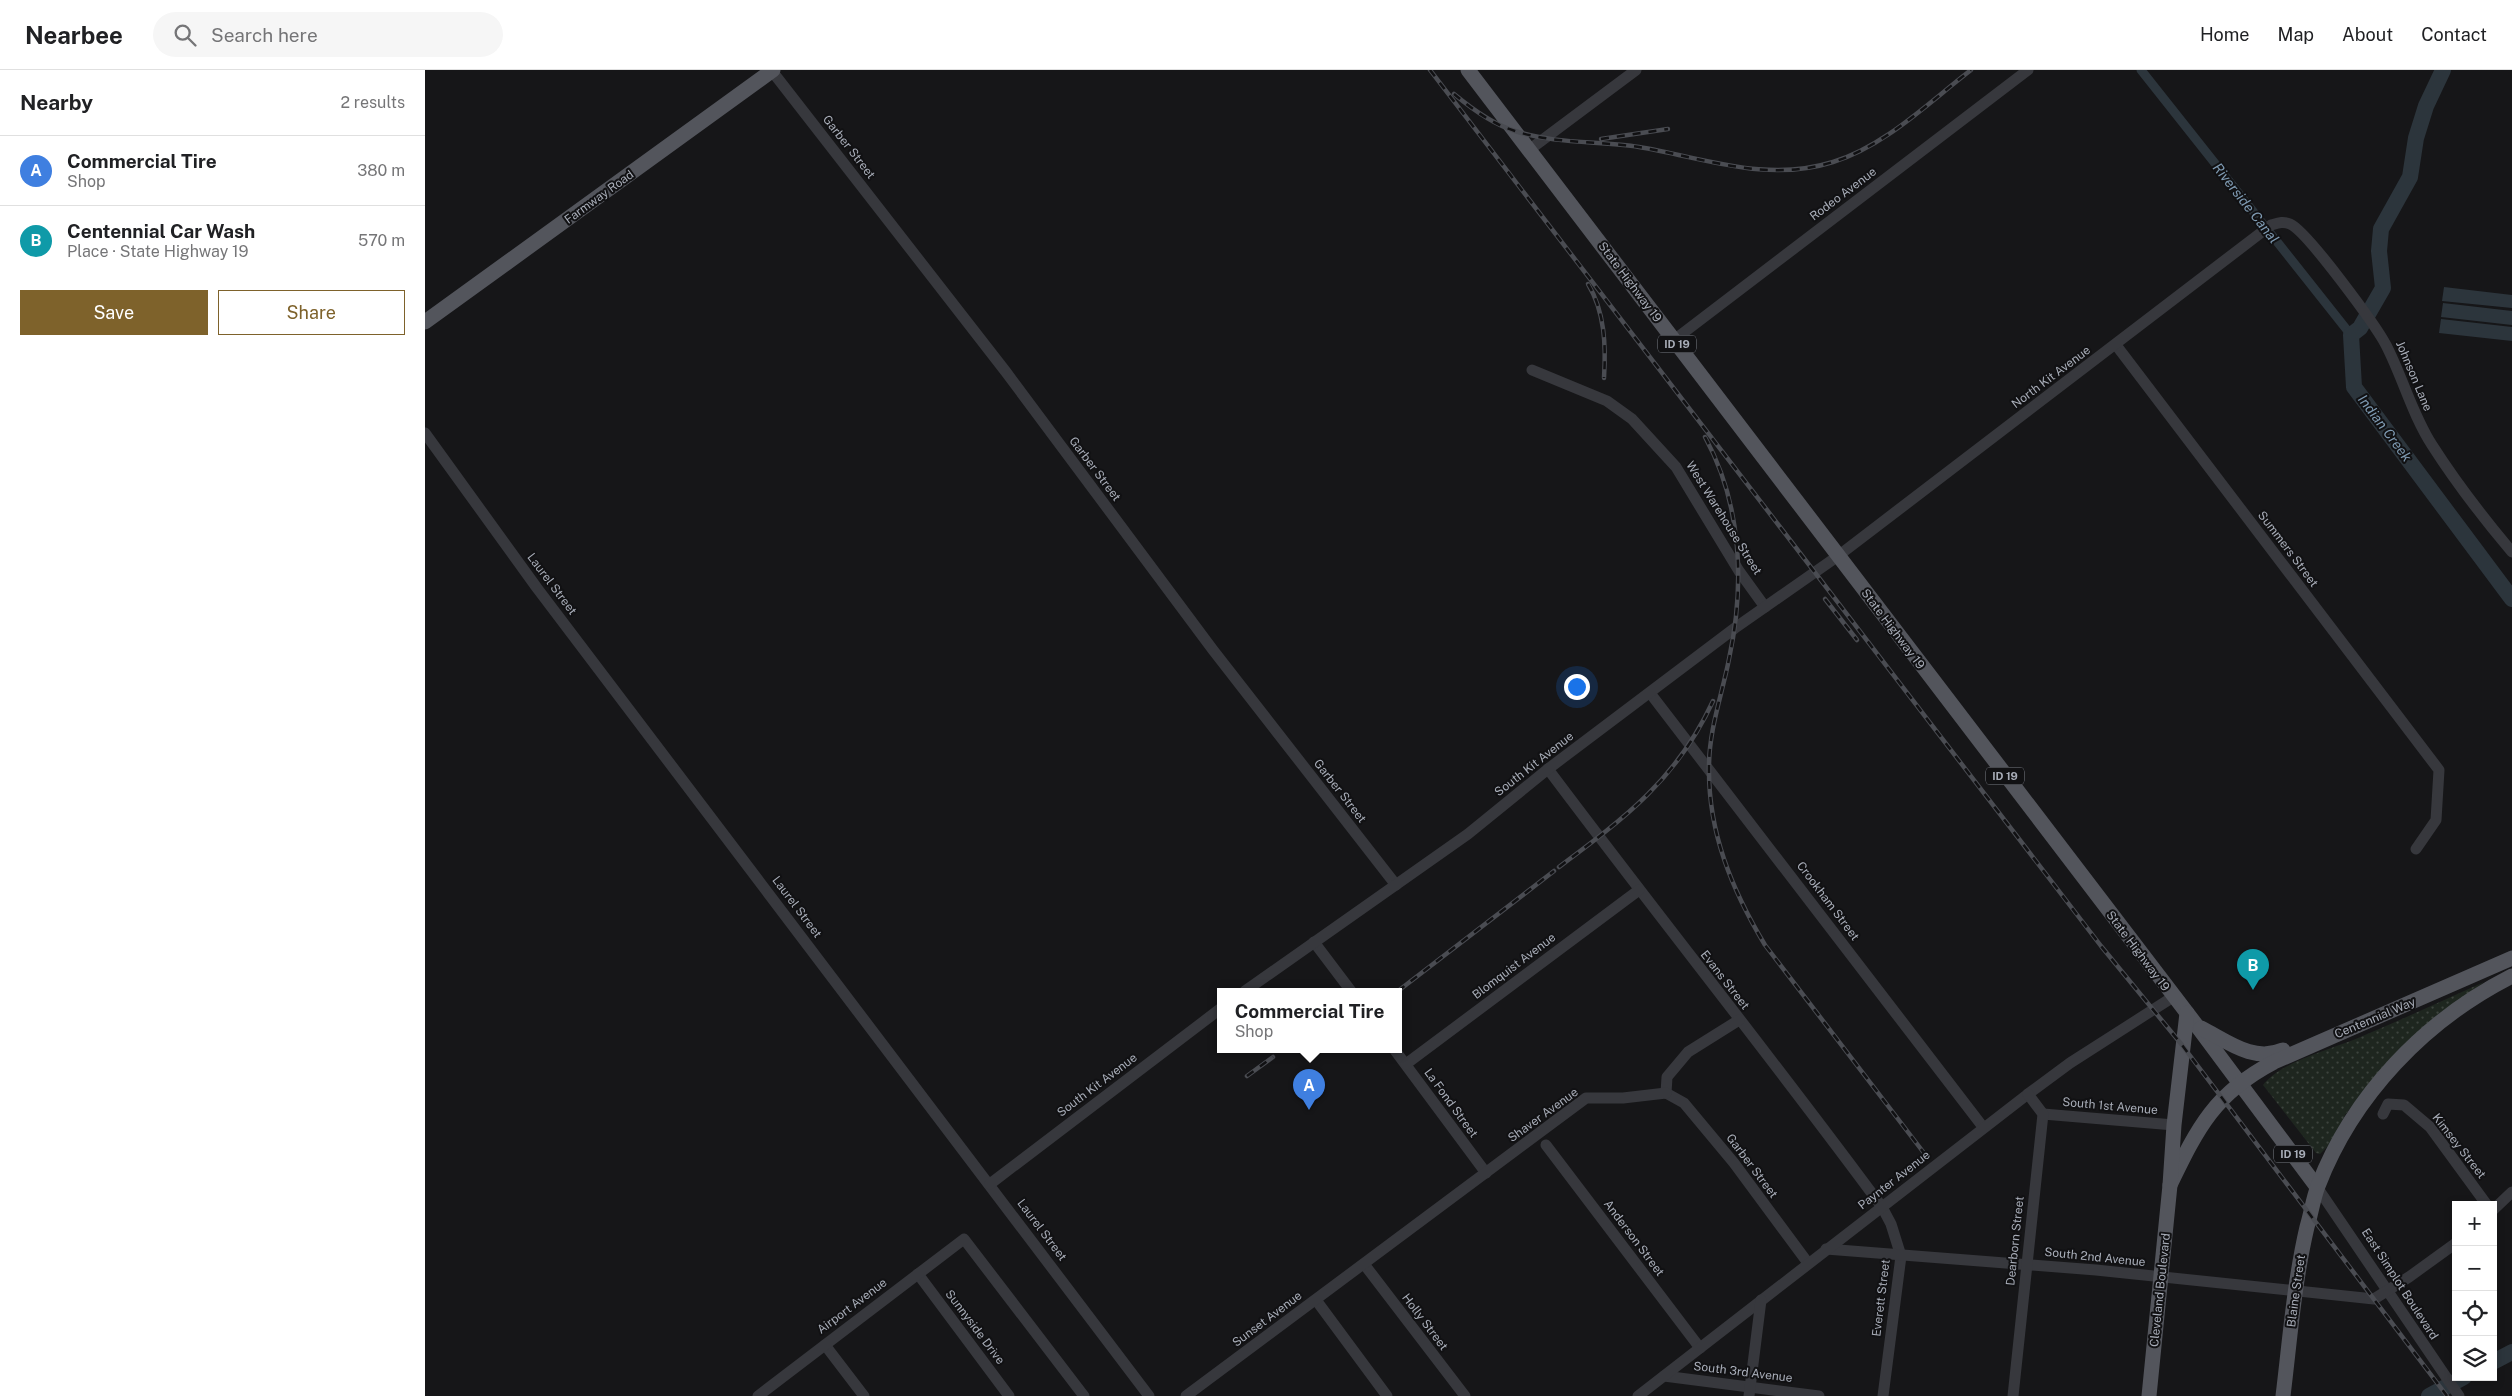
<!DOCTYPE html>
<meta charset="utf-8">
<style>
:root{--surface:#fff;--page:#f6f6f6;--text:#202124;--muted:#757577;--line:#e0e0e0;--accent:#7e622b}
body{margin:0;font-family:"Public Sans",sans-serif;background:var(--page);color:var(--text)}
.controls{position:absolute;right:15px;bottom:15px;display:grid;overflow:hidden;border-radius:0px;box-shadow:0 2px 8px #0003}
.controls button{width:45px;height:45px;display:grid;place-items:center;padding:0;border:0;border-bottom:1px solid var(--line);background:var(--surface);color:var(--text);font:25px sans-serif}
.you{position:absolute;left:1151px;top:616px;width:18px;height:18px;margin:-12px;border:4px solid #fff;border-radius:50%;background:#1a73e8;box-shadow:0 0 0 8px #1a73e833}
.badge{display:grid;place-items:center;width:32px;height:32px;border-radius:50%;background:var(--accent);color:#fff;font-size:16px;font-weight:700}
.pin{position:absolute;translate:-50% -41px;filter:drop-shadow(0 1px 2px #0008)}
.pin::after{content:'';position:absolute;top:26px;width:18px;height:15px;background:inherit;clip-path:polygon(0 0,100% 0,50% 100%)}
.popup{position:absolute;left:792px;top:918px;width:185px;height:65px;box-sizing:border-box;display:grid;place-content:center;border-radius:0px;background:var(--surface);filter:drop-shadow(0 1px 4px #0005);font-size:16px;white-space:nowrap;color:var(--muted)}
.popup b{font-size:19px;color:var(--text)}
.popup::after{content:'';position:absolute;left:50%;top:100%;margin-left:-10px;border:10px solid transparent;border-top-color:var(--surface)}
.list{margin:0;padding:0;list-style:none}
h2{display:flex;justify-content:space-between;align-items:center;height:65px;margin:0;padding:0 20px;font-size:21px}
h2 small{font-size:16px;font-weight:400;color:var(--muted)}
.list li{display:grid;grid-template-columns:32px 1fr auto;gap:15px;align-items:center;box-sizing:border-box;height:70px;padding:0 20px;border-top:1px solid var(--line)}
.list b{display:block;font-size:19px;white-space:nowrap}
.list p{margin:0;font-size:16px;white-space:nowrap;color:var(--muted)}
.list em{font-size:16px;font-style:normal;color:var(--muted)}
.actions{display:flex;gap:10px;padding:15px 20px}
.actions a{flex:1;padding:11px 0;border:1px solid var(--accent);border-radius:0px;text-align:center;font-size:18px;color:var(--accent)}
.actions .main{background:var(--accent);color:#fff}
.icon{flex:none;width:28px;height:28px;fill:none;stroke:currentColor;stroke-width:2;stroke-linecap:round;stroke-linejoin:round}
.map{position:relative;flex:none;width:2087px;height:1326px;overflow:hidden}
header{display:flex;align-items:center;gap:30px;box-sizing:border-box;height:70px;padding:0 25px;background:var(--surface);border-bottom:1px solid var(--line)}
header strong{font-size:24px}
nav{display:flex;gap:28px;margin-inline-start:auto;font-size:18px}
.search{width:350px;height:45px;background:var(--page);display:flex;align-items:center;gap:12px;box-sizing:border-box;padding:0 18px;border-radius:28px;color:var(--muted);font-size:19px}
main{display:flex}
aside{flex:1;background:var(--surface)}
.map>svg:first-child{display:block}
</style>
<header>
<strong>Nearbee</strong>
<div class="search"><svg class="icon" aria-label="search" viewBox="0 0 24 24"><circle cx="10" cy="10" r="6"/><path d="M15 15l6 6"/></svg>Search here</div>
<nav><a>Home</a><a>Map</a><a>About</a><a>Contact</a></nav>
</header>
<main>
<aside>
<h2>Nearby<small>2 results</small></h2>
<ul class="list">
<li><span class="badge" style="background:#3f7fe0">A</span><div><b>Commercial Tire</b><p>Shop</p></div><em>380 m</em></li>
<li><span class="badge" style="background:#0f9aa8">B</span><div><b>Centennial Car Wash</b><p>Place · State Highway 19</p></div><em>570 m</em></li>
</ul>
<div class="actions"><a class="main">Save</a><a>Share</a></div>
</aside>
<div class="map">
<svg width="2087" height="1326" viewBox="0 0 2087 1326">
<defs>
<pattern id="grass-dots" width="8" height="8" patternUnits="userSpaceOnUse" patternTransform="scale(1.25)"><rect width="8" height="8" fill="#1e261f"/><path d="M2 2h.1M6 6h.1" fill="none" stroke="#3c433d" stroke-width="1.8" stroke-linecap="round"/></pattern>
</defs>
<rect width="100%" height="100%" fill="#161618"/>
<path fill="url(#grass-dots)" d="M2059,912L2016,944L1941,1018L1920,1045L1906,1073L1895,1084L1891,1083L1838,1015C1855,992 1907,979 1933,968C1976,950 2017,931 2059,912Z"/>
<g fill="#2c353c">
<path d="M2019,217L2087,225V238L2017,231Z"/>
<path d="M2018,233L2087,241V255L2016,247Z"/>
<path d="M2016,249L2087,257V271L2014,263Z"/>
</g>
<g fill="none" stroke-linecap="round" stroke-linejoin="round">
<path stroke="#2c353c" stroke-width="9" d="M1716,0L1926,265"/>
<g stroke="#2c353c" stroke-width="16">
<path d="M2018,0L2001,36L1991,68L1985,107L1956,159L1954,181L1958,218L1935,258L1926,265L1929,317L2087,529"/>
<path d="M2068,1292L2087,1282"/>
<path d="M2004,1326L2039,1307"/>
</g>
<g stroke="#37383d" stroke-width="11">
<path d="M347,1L581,302L788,580L971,815"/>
<path d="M1104,80L1211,0"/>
<path d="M1249,270L1603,0"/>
<path d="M1691,275L2014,700L2011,750L1991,779"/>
<path d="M1107,300L1182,331L1207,349L1251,397L1314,501L1340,537"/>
<path d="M0,363L112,518L724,1326"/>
<path d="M1225,623L1558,1057"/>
<path d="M1123,699C1233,846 1348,989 1457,1137L1466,1154L1476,1186L1458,1326"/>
<path d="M889,872L926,921"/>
<path d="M820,921L1043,764L1123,699L1310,558L1413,486L1846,155C1853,153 1858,151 1865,154C1882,161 1951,256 1961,275C1978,308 1987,344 2007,375C2030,411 2060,450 2087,482"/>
<path d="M969,979L1061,1103"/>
<path d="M981,994L1214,820"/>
<path d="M1241,1023L1259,1033L1309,1093L1383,1193"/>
<path d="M1241,1023L1242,1007L1263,982L1314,950"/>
<path d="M1618,1044L1749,1055"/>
<path d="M1958,1044L1963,1034L1979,1035L2005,1057L2062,1135"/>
<path d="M1121,1075L1275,1278"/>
<path d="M565,1114L795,939"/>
<path d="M1892,1117L2034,1326"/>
<path d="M2068,1140L2087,1122"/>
<path d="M1401,1179L1671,1200L1949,1229L1984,1207L2031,1173"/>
<path d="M939,1194L1040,1326"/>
<path d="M493,1204L584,1326"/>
<path d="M891,1230L962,1326"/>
<path d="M400,1275L439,1326"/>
<path d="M1239,1306L1394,1326"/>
<path d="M333,1326L539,1169L659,1326"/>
<path d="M761,1326L1161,1028H1198L1241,1023"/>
<path d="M1213,1326L1603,1024L1645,993L1748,927"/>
<path d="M1324,1326L1336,1230"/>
<path d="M1588,1326L1618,1044L1603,1024"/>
</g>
<g stroke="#53555c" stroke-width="15">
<path d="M1043,0L1772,956L1892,1117"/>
<path d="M0,252L348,0"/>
<path d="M1776,958C1802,971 1828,993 1858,980"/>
<path d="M1745,1115C1773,1057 1790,1023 1849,992L2087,888"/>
<path d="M1724,1326L1745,1115L1749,1055L1762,943"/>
<path d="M1858,1326C1865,1269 1869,1213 1882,1157C1886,1144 1888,1129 1893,1116C1928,1025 2000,950 2087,906"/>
</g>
<g stroke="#4a4c52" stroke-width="4.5">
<g id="rail">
<path d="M1005,0L1676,876L1757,975L2022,1326"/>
<path d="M1029,24C1047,39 1067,54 1090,61C1129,74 1174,71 1214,77C1280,88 1341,113 1408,92C1460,76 1503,33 1546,0"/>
<path d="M1176,69L1243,59"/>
<path d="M1163,214C1180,242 1181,276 1179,308"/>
<path d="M1280,367C1317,435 1320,515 1304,589C1297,625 1284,659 1284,697C1283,762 1307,820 1340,875L1499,1083"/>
<path d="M1400,529L1432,570"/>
<path d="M1134,797C1201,747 1252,709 1288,631"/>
<path d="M973,921L1129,801"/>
<path d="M822,1006L848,987"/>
</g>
</g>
<use href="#rail" stroke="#111113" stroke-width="2.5" stroke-dasharray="8" stroke-linecap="butt"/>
</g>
<g text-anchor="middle" stroke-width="4" stroke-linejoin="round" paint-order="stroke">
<g fill="#111113" stroke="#7b7e86" stroke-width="1">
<rect x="1233" y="265.5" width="38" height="17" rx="4"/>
<rect x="1561" y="697.5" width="38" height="17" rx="4"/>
<rect x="1849" y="1075.5" width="38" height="17" rx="4"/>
</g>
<g font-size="11" font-weight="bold" fill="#a8adb8">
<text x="1252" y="278">ID 19</text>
<text x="1580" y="710">ID 19</text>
<text x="1868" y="1088">ID 19</text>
</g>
<g font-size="12" fill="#a8adb8" stroke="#111113">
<text transform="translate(424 77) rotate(52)" y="4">Garber Street</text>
<text transform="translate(1418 124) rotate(-37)" y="4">Rodeo Avenue</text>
<text transform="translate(174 127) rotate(-36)" y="4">Farmway Road</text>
<text transform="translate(1205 212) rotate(53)" y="4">State Highway 19</text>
<text transform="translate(1989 306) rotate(67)" y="4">Johnson Lane</text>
<text transform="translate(1626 307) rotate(-37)" y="4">North Kit Avenue</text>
<text transform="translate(670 399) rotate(53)" y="4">Garber Street</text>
<text transform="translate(1299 448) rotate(58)" y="4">West Warehouse Street</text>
<text transform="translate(1863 479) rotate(53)" y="4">Summers Street</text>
<text transform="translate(127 514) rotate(53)" y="4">Laurel Street</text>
<text transform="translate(1468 559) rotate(53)" y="4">State Highway 19</text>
<text transform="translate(1109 694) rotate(-38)" y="4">South Kit Avenue</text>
<text transform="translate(915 721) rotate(52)" y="4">Garber Street</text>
<text transform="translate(1403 831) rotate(53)" y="4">Crookham Street</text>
<text transform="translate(372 837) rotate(53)" y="4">Laurel Street</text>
<text transform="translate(1713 881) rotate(53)" y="4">State Highway 19</text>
<text transform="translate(1089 896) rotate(-37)" y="4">Blomquist Avenue</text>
<text transform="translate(1300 910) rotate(52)" y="4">Evans Street</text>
<text transform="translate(1950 948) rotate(-23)" y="4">Centennial Way</text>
<text transform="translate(672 1015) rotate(-37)" y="4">South Kit Avenue</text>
<text transform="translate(1026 1033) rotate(54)" y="4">La Fond Street</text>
<text transform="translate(1685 1036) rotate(5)" y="4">South 1st Avenue</text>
<text transform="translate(1118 1045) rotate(-36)" y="4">Shaver Avenue</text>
<text transform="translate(2034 1076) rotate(52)" y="4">Kimsey Street</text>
<text transform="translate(1327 1096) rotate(53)" y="4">Garber Street</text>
<text transform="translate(1469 1110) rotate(-38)" y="4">Paynter Avenue</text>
<text transform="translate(617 1160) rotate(53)" y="4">Laurel Street</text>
<text transform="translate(1209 1168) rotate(53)" y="4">Anderson Street</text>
<text transform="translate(1590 1171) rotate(-84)" y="4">Dearborn Street</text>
<text transform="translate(1670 1187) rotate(6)" y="4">South 2nd Avenue</text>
<text transform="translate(1975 1214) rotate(57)" y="4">East Simplot Boulevard</text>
<text transform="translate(1735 1220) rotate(-84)" y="4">Cleveland Boulevard</text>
<text transform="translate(1871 1221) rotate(-82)" y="4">Blaine Street</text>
<text transform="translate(1456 1228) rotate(-83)" y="4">Everett Street</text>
<text transform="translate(427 1236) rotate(-37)" y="4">Airport Avenue</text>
<text transform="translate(842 1249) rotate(-37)" y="4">Sunset Avenue</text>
<text transform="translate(1000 1252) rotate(53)" y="4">Holly Street</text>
<text transform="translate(550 1257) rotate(53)" y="4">Sunnyside Drive</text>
<text transform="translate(1318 1302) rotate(7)" y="4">South 3rd Avenue</text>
</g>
<g font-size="14" font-style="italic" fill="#7f9bb3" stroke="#111113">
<text transform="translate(1821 133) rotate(52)" y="5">Riverside Canal</text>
<text transform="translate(1960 358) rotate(53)" y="5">Indian Creek</text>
</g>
</g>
</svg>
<div class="controls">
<button>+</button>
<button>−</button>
<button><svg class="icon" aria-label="locate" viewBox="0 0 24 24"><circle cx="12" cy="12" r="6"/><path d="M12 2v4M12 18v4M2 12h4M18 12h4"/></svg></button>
<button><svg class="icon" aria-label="layers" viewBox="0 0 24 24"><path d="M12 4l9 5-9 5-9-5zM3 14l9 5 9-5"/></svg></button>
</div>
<div class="you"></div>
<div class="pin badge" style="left:884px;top:1040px;background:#3f7fe0">A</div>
<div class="popup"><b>Commercial Tire</b>Shop</div>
<div class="pin badge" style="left:1828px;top:920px;background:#0f9aa8">B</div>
</div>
</main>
